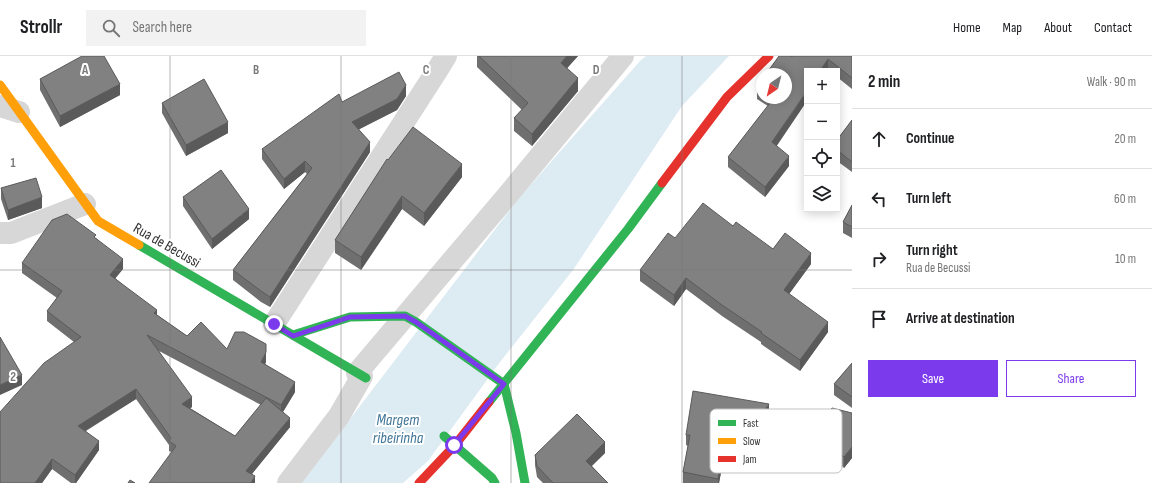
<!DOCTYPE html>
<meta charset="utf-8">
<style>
:root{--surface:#fff;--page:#f2f2f2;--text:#202124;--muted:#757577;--line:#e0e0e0;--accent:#7c3aed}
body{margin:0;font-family:"Sofia Sans Condensed",sans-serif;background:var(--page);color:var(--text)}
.controls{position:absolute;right:12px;top:12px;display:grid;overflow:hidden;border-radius:0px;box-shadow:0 2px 10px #0003}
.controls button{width:36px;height:36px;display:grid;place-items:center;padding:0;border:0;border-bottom:1px solid var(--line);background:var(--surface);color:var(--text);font:20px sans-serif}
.compass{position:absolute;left:756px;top:12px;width:36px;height:36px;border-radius:50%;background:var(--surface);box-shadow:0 2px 10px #0003;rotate:215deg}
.stop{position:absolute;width:12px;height:12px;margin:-9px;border:3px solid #7c3aed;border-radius:50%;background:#fff}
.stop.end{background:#7c3aed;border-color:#fff;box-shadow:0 1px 4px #0008}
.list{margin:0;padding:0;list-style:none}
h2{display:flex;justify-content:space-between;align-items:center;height:52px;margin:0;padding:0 16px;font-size:17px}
h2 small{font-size:13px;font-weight:400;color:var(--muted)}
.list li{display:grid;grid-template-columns:26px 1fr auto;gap:12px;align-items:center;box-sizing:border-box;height:60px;padding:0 16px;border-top:1px solid var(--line)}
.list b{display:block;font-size:15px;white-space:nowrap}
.list p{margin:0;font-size:13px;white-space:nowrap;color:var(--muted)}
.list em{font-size:13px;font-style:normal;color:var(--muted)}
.actions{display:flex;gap:8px;padding:12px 16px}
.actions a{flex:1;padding:9px 0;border:1px solid var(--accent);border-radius:0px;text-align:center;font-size:14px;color:var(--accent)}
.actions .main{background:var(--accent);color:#fff}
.icon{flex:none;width:22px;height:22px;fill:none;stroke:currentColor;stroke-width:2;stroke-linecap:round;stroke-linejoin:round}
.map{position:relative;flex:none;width:852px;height:427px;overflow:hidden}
header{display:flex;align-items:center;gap:24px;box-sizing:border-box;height:56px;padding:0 20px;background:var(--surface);border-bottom:1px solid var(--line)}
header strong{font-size:19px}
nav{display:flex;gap:22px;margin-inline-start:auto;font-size:14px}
.search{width:280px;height:36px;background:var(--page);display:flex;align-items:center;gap:10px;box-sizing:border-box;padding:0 14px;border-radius:0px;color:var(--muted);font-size:15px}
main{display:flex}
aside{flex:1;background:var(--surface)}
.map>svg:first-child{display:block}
</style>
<header>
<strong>Strollr</strong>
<div class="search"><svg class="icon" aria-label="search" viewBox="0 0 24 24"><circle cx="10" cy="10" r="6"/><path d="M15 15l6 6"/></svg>Search here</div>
<nav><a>Home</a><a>Map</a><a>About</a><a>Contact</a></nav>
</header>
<main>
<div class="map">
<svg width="852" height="427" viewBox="0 0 852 427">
<rect width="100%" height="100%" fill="#fff"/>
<path fill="#ddebf3" d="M646,0H729L682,50L573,214L500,306L428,405L403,427H301L519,142L640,5Z"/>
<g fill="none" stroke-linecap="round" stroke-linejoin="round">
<g stroke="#d7d7d7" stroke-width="22">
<path d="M0,50L19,56"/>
<path d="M0,177H11L85,148"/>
<path d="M274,268L438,13L446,0"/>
<path d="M357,317L507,140L623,0"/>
<path d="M288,427L339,360L362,320"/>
</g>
<g stroke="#30b455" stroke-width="9">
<path d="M139,189L366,322"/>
<path d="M293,279L350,261L405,260L416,266L504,328L516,377L525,427"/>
<path d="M489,346L628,173L662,127"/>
<path d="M444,380L492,422L495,427"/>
</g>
<path stroke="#ff9f0a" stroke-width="9" d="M0,29L98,165L139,189"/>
<g stroke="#e5322d" stroke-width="9">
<path d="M662,127L727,41L769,0"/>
<path d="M419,427L455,389L489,346"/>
</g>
</g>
<g fill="#6f6f6f" fill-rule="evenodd">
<path d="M477,0H578L567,12L578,35L532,90L514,75V62L522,54L477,11Z"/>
<path d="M852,0V33L837,21V15H830L828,14V15H807L776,90L789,110L765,141L728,111V101L768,50L757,43V32L762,25V42H786L792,1Z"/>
<path d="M40,23L120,39L60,71L40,34Z"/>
<path d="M406,40L397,54L359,73L370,96L270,251L261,246L233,224V214L307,118L305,116L284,133L262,103V93L342,46Z"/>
<path d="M162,47L228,77L186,100L162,57Z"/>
<path d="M852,64V116L837,105V84Z"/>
<path d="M388,104L462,121L424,170L402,153L361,214L335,197V184Z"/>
<path d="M1,132L42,152L8,164L1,143Z"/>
<path d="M183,141L249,163L212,193L183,150Z"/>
<path d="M852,149V182L843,177V166Z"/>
<path d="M733,170L773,193L811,208L789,238L828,276L800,315L761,288V286L722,260L686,233L674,250L640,225V214L675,182Z"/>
<path d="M96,182L123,213L115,222L157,259L187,280L266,306L265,308L295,336L283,356L290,371L252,418L255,427L169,395V389L136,343L86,375L99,394L76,427H71L52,413L42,427H0L74,286L47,265V255L57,242L22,217V207ZM159,295L261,349L235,380L190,352L192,351Z"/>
<path d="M852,307V352L834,339V328Z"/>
<path d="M852,357V402L844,412L813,385V374Z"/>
<path d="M769,359L737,403L724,400L719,427H683V416L688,390L686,389V379Z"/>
<path d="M605,397L592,410L608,427H543L537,421L535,409V399Z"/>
</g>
<g fill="#5a5a5a">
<path d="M567,0H578L561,19V7Z"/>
<path d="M828,3V15H820Z"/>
<path d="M578,22V35L532,90V78Z"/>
<path d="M120,28V39L60,71V60Z"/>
<path d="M406,29V40L397,54L352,77V66Z"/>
<path d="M807,35V45L772,97V86Z"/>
<path d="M228,66V77L186,100V89Z"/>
<path d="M370,86V96L270,251V241Z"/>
<path d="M789,100V110L765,141V131Z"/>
<path d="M305,105V116L284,133V123Z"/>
<path d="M462,108V121L424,170V157Z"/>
<path d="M402,140V153L361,214V201Z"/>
<path d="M42,141V152L8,164V154Z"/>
<path d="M249,153V163L212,193V183Z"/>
<path d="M811,197V208L784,245V234Z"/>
<path d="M123,203V213L110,229V219Z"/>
<path d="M686,222V233L674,250V239Z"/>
<path d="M157,254V264L154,257Z"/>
<path d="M828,266V276L800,315V304Z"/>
<path d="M266,296V306L261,316V306Z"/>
<path d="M22,319V329L0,339V329Z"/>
<path d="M295,326V336L281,359V349Z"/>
<path d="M136,333V343L78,379V370Z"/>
<path d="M192,341V351L182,358V348Z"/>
<path d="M769,348V359L737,403V392Z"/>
<path d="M290,362V371L246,425V415Z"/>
<path d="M99,385V394L76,427H75V419Z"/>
<path d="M605,386V397L586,415V405Z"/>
<path d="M724,389V400L719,427H718V423Z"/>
<path d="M852,391V402L844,412V401Z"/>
<path d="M52,403V413L42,427H35Z"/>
<path d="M255,420V427H251Z"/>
</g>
<g fill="#818181" stroke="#5a5a5a">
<path d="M82,0H104L120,28L60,60L40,23Z"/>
<path d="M479,0H567L561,7L578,22L532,78L514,62L528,47Z"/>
<path d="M779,0H791L792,1V0H852V22L828,3L820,15H807V35L772,86L789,100L765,131L728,101L773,43L771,42H786V18H766Z"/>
<path d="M399,16L406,29L397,43L352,66L370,86L270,241L261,235L233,214L312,112L305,105L284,123L262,93L339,38L342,46Z"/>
<path d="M204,23L228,66L186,89L162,47Z"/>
<path d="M762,25V36L757,32Z"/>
<path d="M852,64V106L837,94V84Z"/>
<path d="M413,71L462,108L424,157L402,140L361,201L335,184L387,103L388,104Z"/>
<path d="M221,114L249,153L212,183L183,141Z"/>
<path d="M36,122L42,141L8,154L1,132Z"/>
<path d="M703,147L733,170L736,166L773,193L785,177L811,197L784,234L828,266L800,304L761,277L762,276L722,249L686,222L674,239L640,214L668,177L675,182Z"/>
<path d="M852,149V171L843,166Z"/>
<path d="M67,158L96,179L94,181L123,203L110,219L157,254L154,257L187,280L201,266L227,293L235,276H244L266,288V296L261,306L295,326L281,349L147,279L192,341L182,348L235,380L266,342L290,362L246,415L255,420L251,427H149L176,390L169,385L171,382L136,333L78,370L99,385L75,419L52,403L35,427H0V356L44,307L81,281L47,255L62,235L22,207L52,164Z"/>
<path d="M0,281L22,319L0,329Z"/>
<path d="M852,307V341L834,328Z"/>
<path d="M693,335L769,348L737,392L724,389L718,423L683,416L690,379H686Z"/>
<path d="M832,352L852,357V391L844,401L813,374Z"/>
<path d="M577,358L605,386L586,405L608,427H553L537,410L535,399Z"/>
<path d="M130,424L135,427H128Z"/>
</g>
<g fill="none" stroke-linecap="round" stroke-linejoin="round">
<path stroke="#7c3aed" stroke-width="5" d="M274,268L293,280L350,261L405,260L416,266L504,328L454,389"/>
</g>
<path fill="none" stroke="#7a7a7a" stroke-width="1" stroke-opacity="0.55" d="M170,0V427M341,0V427M511,0V427M682,0V427M0,214H852"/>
<g text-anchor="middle" stroke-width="4" stroke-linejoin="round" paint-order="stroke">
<g font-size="15" fill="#333" stroke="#fff">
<text transform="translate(167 189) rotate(30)" y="5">Rua de Becussi</text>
</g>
<g font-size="16" font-style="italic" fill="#3f7597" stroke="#fff">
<text x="398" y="369">Margem<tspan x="398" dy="18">ribeirinha</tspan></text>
</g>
</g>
<rect x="710" y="353" width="132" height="64" rx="6" fill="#fff" stroke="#c2c2c2" stroke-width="1"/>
<rect x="718" y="364" width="18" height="6" fill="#30b455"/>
<rect x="718" y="382" width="18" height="6" fill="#ff9f0a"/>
<rect x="718" y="400" width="18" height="6" fill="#e5322d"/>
<g font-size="11" fill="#333">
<text x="743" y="371">Fast</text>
<text x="743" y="389">Slow</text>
<text x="743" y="407">Jam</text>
</g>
<g font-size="13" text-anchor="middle" font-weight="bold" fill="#7a7a7a" stroke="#fff" stroke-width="4" stroke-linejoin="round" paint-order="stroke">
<text x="85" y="18">A</text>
<text x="256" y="18">B</text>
<text x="426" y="18">C</text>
<text x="596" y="18">D</text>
<text x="13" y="111">1</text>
<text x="13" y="325">2</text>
</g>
</svg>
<div class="controls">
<button>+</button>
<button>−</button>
<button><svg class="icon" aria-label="locate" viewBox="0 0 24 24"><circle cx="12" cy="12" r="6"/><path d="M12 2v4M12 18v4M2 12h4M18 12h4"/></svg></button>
<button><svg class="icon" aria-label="layers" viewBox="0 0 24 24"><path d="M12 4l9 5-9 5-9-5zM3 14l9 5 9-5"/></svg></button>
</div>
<svg class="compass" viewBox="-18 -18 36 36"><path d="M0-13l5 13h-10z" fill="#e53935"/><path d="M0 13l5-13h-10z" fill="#757577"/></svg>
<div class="stop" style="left:454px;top:389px"></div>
<div class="stop end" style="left:274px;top:268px"></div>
</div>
<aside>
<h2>2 min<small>Walk · 90 m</small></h2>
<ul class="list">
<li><svg class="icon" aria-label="ahead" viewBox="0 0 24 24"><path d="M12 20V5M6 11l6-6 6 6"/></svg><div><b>Continue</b></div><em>20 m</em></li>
<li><svg class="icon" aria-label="left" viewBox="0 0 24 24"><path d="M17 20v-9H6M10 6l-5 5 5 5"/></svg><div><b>Turn left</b></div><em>60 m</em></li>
<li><svg class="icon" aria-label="right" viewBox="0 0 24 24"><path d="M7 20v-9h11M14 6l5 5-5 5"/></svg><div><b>Turn right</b><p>Rua de Becussi</p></div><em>10 m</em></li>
<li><svg class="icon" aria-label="arrive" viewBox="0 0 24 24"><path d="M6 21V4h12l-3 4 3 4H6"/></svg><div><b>Arrive at destination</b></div></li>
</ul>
<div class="actions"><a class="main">Save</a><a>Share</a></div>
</aside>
</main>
